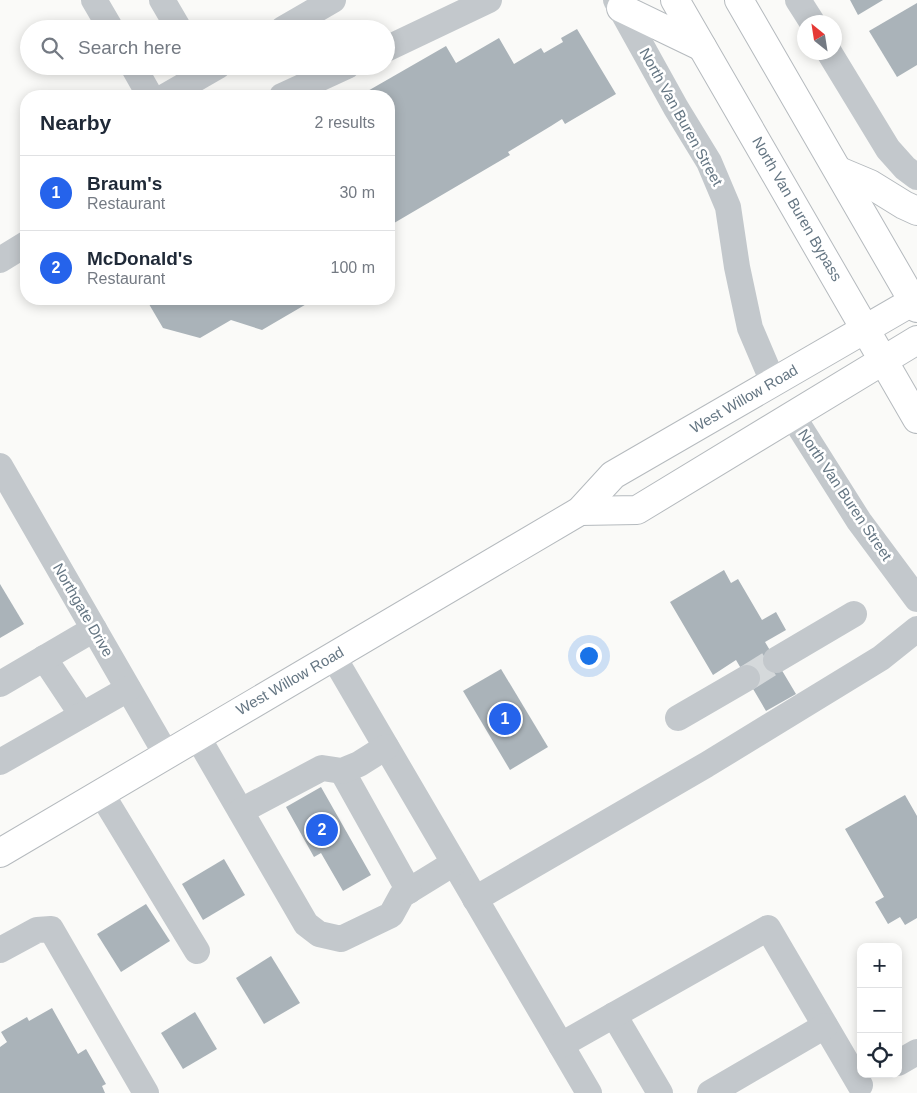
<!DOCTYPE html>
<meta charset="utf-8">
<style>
:root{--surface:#fff;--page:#f6f6f7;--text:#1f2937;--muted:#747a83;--line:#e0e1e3;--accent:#2563eb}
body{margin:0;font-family:Helvetica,sans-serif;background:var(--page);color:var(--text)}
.controls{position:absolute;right:15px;bottom:15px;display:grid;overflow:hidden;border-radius:10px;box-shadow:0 2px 12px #0003}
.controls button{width:45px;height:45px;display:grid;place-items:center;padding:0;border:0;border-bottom:1px solid var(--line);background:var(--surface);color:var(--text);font:25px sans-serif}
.compass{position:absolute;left:797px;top:15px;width:45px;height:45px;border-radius:50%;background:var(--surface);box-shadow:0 2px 12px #0003;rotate:330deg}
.you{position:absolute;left:588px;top:655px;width:18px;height:18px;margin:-12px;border:4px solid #fff;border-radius:50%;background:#1a73e8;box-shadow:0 0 0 8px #1a73e833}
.badge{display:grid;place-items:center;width:32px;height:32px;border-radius:50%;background:var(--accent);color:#fff;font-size:16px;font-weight:700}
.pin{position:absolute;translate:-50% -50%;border:2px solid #fff;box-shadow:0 1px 5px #0006}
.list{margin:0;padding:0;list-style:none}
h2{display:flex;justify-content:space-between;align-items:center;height:65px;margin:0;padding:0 20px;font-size:21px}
h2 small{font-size:16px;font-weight:400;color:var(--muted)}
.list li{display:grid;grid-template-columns:32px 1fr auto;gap:15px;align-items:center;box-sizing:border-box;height:75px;padding:0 20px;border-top:1px solid var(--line)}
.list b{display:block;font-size:19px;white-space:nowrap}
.list p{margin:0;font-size:16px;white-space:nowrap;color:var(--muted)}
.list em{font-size:16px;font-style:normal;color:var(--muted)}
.icon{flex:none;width:28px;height:28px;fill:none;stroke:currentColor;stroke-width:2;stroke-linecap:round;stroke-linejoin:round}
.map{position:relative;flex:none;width:917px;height:1093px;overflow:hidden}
.search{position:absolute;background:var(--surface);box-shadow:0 2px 12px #0003;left:20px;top:20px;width:375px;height:55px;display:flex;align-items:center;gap:12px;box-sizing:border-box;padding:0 18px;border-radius:28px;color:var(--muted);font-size:19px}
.panel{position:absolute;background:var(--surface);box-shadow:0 2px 12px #0003;left:20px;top:90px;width:375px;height:215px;border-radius:20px}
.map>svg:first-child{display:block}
</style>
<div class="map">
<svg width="917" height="1093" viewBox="0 0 917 1093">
<rect width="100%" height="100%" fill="#fafaf8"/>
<g fill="#aab3b9">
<path d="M850,0H883L858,15Z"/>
<path d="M917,3V65L897,77L869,31Z"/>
<path d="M577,29L616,94L565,124L562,119L551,126L508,152L510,155L389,226V96H359L446,46L456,63L499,38L514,64L541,48L544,53L563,42L561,38Z"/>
<path d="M146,299H315L262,330L231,320L200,338L163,328Z"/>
<path d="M724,570L731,583L738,579L762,620L776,612L786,630L765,642L796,694L766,711L736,660L713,675L670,602Z"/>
<path d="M0,584L24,624L0,638Z"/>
<path d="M501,669L548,747L510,770L463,691Z"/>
<path d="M321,787L371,875L343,891L321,853L314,857L286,807Z"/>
<path d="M905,795L917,816V918L905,925L900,917L888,924L875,902L884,897L845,829Z"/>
<path d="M224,859L245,895L203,920L182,884Z"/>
<path d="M146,904L170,941L121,972L97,934Z"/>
<path d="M271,956L300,1003L264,1024L236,978Z"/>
<path d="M52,1008L78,1054L86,1049L106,1084L102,1086L105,1093H0V1047L7,1042L1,1032L27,1017L29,1021Z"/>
<path d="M195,1012L217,1049L183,1069L161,1033Z"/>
</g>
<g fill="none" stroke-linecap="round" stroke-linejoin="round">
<path stroke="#d5d9db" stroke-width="26" stroke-dasharray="26 13" stroke-linecap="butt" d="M747,678L776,660"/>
<g stroke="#b5babe" stroke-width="30">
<g id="major">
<path d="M675,0L917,419"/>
<path d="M739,0L917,308"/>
<path d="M621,8L702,47"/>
<path d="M839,171L870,184L904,205L917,211"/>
<path d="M580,511L637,510L917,340"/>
<path d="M0,853L580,511L613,475L917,299"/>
</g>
</g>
<g stroke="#c3c8cc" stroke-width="26">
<path d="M94,0L111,29"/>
<path d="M162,0L179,29"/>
<path d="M616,0L676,108L709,162L728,207L737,267L750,328L773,382"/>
<path d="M798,0L812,22"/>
<path d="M283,29L333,0"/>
<path d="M386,49L489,0"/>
<path d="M829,52L888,149L905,168L917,177"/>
<path d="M133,66L150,96"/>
<path d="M166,96L218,66"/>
<path d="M282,96L347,66"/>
<path d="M0,260L26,244"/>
<path d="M792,415L859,521L917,599"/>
<path d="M0,466L166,754"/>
<path d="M333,656L589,1093"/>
<path d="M44,658L82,715"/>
<path d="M776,660L854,614"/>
<path d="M0,684L94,629"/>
<path d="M678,718L747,678"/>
<path d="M197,736L306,924L319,934L341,939L391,915L402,895L454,863"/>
<path d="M0,762L128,689"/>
<path d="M342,771L409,891"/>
<path d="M101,793L197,951"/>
<path d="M241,811L322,768L342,771L359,764L386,747"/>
<path d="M475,899L706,765L881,658L917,629"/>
<path d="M0,950L37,930L51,929L146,1093"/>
<path d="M614,1015L660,1093"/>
<path d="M561,1045L768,928L860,1085"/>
<path d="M898,1063L917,1052"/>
<path d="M710,1093L825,1026"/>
</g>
<use href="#major" stroke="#fff" stroke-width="28"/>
</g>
<g text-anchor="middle" stroke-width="5" stroke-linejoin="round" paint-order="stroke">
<g font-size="15" fill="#657683" stroke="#fff">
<text transform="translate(681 117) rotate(61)" y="5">North Van Buren Street</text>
<text transform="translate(797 209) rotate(60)" y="5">North Van Buren Bypass</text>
<text transform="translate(744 399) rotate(-30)" y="5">West Willow Road</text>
<text transform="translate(845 495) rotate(56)" y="5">North Van Buren Street</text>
<text transform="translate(83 610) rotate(60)" y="5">Northgate Drive</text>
<text transform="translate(290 681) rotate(-30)" y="5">West Willow Road</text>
</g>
</g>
</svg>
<div class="controls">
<button>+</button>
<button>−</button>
<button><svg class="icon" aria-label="locate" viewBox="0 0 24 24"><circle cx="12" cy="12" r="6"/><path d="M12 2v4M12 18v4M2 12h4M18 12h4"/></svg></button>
</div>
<svg class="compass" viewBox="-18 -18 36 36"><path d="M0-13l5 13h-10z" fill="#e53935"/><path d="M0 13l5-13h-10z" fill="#747a83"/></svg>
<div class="you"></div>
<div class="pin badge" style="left:505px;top:719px">1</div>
<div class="pin badge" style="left:322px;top:830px">2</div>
<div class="search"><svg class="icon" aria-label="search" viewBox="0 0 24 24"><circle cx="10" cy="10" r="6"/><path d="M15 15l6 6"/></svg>Search here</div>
<section class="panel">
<h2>Nearby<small>2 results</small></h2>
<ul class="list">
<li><span class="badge">1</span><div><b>Braum's</b><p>Restaurant</p></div><em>30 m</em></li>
<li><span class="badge">2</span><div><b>McDonald's</b><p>Restaurant</p></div><em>100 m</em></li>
</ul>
</section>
</div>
